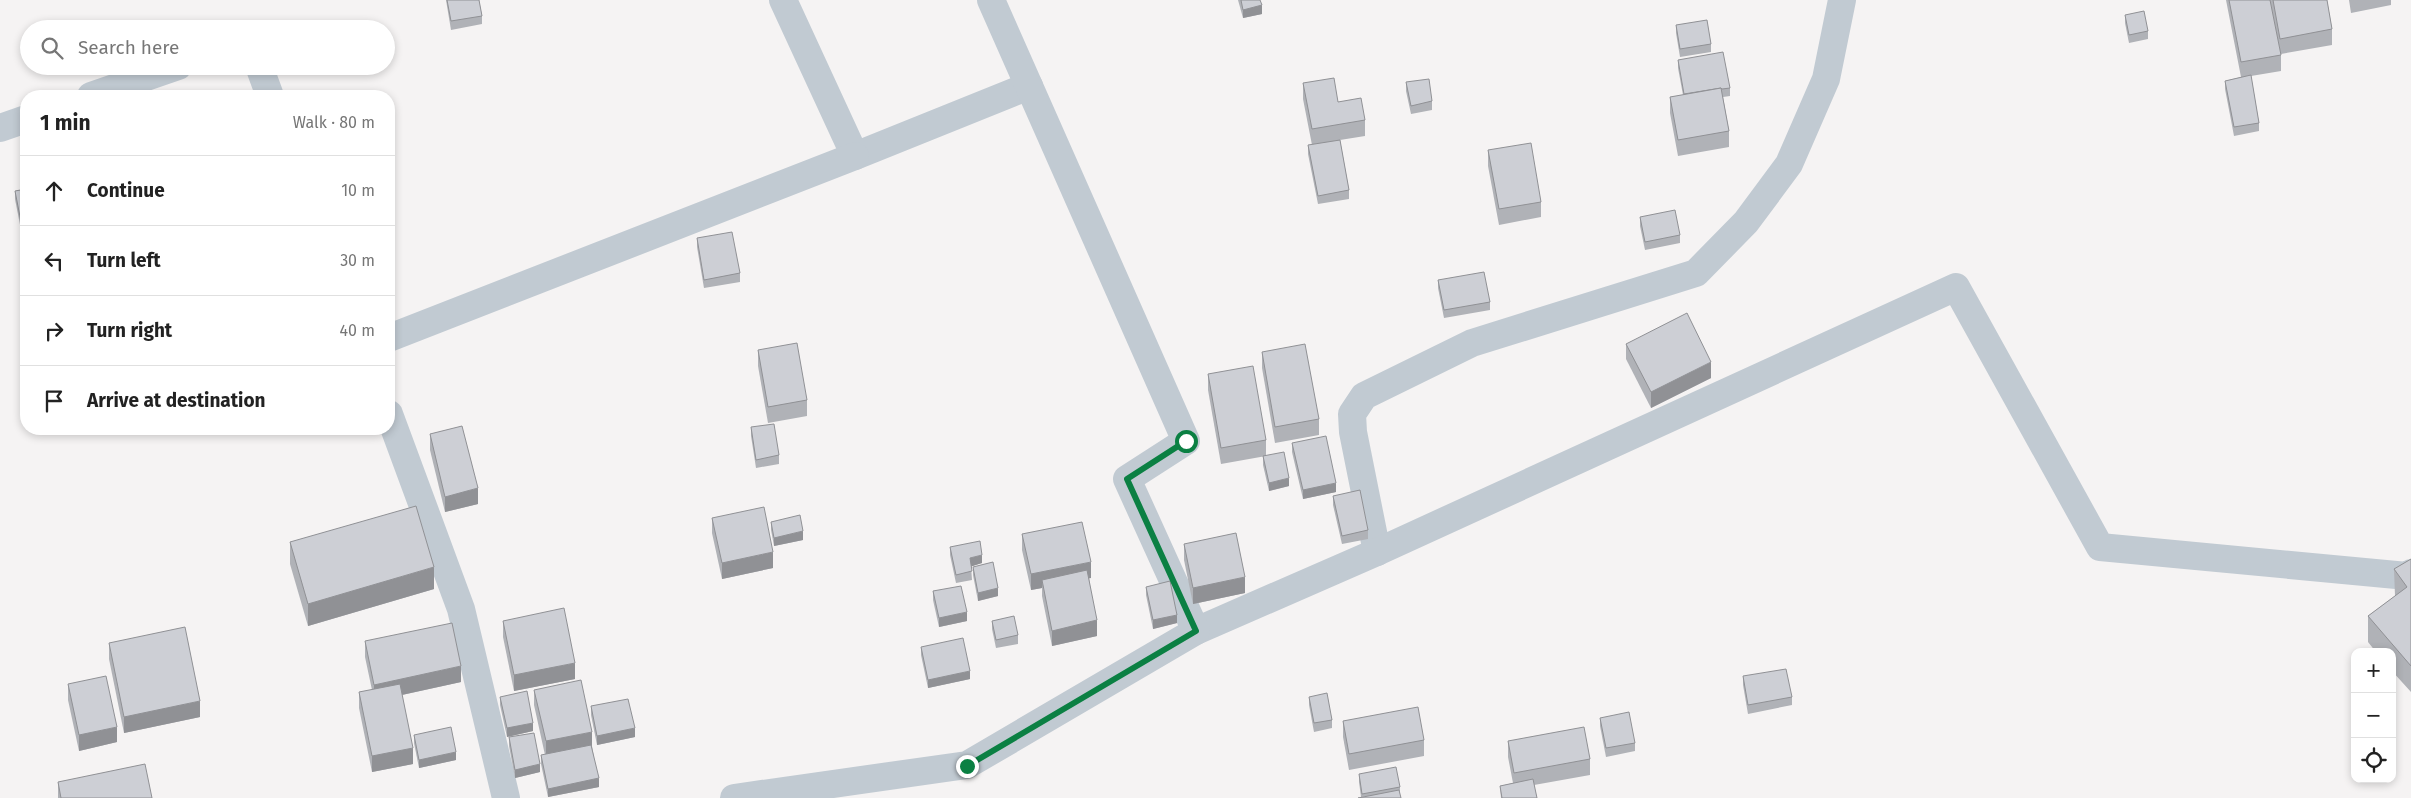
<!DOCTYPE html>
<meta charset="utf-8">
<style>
:root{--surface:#fff;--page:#f2f2f2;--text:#222;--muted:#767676;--line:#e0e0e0}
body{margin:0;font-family:"Fira Sans",sans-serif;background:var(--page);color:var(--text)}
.controls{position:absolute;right:15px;bottom:15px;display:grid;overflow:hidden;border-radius:10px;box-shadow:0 2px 8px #0003}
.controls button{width:45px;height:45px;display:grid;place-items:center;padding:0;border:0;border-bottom:1px solid var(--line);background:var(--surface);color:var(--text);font:25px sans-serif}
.stop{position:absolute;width:15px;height:15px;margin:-11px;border:4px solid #0b8043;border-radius:50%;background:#fff}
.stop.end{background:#0b8043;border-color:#fff;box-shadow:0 1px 5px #0008}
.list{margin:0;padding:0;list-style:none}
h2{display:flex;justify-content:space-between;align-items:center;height:65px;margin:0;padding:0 20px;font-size:21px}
h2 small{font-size:16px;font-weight:400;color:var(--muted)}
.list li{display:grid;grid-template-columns:32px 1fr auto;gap:15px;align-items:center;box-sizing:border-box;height:70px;padding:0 20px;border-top:1px solid var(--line)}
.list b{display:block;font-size:19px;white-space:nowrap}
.list em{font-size:16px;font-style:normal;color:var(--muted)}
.icon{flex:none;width:28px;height:28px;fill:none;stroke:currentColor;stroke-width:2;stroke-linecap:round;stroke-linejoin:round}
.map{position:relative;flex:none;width:2411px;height:798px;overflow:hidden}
.search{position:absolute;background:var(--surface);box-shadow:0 2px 8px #0003;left:20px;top:20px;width:375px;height:55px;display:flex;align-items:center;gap:12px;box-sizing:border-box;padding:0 18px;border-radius:28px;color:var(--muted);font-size:19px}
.panel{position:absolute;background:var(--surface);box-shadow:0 2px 8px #0003;left:20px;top:90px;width:375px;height:345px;border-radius:20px}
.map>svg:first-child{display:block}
</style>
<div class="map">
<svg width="2411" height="798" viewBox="0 0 2411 798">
<rect width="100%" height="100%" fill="#f5f3f3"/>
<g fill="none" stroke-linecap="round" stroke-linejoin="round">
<g stroke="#c1cad2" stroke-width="28">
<path d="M783,0L855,156L1029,86"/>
<path d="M259,66L270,96"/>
<path d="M91,96L178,66"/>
<path d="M0,128L26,119"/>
<path d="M389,338L855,156"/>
<path d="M389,414L461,609L506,798"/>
<path d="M1377,552L1353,432L1352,414L1364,396L1472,343L1696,273L1746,222L1789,164L1826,79L1842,0"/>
<path d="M1196,631L1377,552L1956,287L2100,547L2407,576L2411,573"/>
<path d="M734,798L967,765L1196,631L1127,479L1186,441L991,0"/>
</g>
</g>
<g fill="#b0b2b7">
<path d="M446,0H479L482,16V24L451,30Z"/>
<path d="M1238,0H1260L1262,14L1243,18Z"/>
<path d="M2226,0H2327L2332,29V45L2281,54V71L2251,76L2259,123V131L2234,136L2225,89V81L2241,77Z"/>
<path d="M2349,0H2391V5L2351,13Z"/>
<path d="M2125,15L2148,31V39L2129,43L2125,23Z"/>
<path d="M1676,25L1711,44V52L1680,57L1676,33Z"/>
<path d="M1678,60L1730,88V96L1723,97L1729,131V147L1678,156L1670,113V97L1683,95L1678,68Z"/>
<path d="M1406,82L1432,101V110L1411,114L1406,91Z"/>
<path d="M1303,83L1338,102L1365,120V136L1340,140L1349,190V199L1318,204L1308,154V145H1312L1303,99Z"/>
<path d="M1488,150L1541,202V217L1499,225L1488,166Z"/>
<path d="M26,189V240H23L15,199V191Z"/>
<path d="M1640,217L1680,235V243L1645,250L1640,226Z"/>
<path d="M697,238L740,273V282L704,288L697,247Z"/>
<path d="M1438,280L1490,302V310L1444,318L1438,288Z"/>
<path d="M1626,344L1711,378L1651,408L1626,359Z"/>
<path d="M758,350L807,400V416L768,423L758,366Z"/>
<path d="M1262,352L1319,419V435L1275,443L1262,368Z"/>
<path d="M1208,374L1266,440V456L1221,464L1208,390Z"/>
<path d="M751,427L779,455V464L756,468L751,436Z"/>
<path d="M430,434L478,504L445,512L430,450Z"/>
<path d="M1292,443L1336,492L1303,499L1292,452Z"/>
<path d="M1263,456L1289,486L1269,491L1263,465Z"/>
<path d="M1333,496L1368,530V539L1342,544L1333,505Z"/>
<path d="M712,518L773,568L722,579L712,533Z"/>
<path d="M771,522L803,540L774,546L771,530Z"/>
<path d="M1022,534L1091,578H1089L1097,636L1052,646L1042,596V588L1031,590L1022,550Z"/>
<path d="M290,542L434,589L308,626L290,564Z"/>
<path d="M1184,544L1245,593L1193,604L1184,560Z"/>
<path d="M950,547L982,563L971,566L972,580L956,583L950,555Z"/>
<path d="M2411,559V692L2392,671V652H2376L2368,642V616L2395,596L2394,569Z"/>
<path d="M973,567L998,596L978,601L973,575Z"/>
<path d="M1146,587L1177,623L1153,629L1146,595Z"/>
<path d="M933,591L967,621L939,627L933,600Z"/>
<path d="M503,621L575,679L514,691L503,637Z"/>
<path d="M992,621L1018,635V644L996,648L992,629Z"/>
<path d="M365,641L461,682L402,695L413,764L372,772L359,708V692L372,690L365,657Z"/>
<path d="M109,643L200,717L124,733L109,659Z"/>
<path d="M921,647L970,679L928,688L921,655Z"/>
<path d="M1743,676L1792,697V705L1748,714L1743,685Z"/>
<path d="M68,684L117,742L79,751L68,700Z"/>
<path d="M534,690L592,746L599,787L548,797L541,764V755H545L534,705Z"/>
<path d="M500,697L533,731L507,737L500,705Z"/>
<path d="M1309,697L1332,720V728L1314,732L1309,705Z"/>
<path d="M591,706L635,737L597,745L591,715Z"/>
<path d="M1600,718L1635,743V751L1606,757L1600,726Z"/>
<path d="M1343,721L1424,740V756L1349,770L1343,737Z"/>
<path d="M414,735L456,760L419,768L414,743Z"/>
<path d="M509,737L540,772L515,778L509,746Z"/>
<path d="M1508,741L1590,759V775L1534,785L1537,798H1501L1500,786L1513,783L1508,757Z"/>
<path d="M1359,774L1400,787V794L1361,797L1359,782Z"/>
<path d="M58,782L152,798H58Z"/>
</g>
<g fill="#909195">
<path d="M1262,5V14L1243,18V10Z"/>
<path d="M1711,362V378L1651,408V392Z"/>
<path d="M1289,478V486L1269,491V483Z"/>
<path d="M1336,483V492L1303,499V490Z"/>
<path d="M478,488V504L445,512V497Z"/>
<path d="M803,531V540L774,546V538Z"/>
<path d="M773,552V568L722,579V563Z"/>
<path d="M982,555V563L970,567V558Z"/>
<path d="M1091,562V578L1043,588L1042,580V588L1031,590V574Z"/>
<path d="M434,567V589L308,626V604Z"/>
<path d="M1245,577V593L1193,604V588Z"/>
<path d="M998,588V596L978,601V593Z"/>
<path d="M967,612V621L939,627V618Z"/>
<path d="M1177,615V623L1153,629V620Z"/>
<path d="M1097,620V636L1052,646V631Z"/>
<path d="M575,663V679L514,691V675Z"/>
<path d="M461,666V682L374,701V685Z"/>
<path d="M970,671V679L928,688V680Z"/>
<path d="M200,701V717L124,733V717Z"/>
<path d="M533,723V731L507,737V728Z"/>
<path d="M117,727V742L79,751V735Z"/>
<path d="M635,728V737L597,745V736Z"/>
<path d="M592,732V748L546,757V741Z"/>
<path d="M413,748V764L372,772V756Z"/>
<path d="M456,752V760L419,768V760Z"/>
<path d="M540,764V772L515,778V770Z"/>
<path d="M599,778V787L548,797V789Z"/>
</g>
<g fill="#cdcfd5" stroke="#909195">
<path d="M447,0H479L482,16L451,21Z"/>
<path d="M1241,0H1260L1262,5L1243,10Z"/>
<path d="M2229,0H2270L2281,55L2241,62Z"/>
<path d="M2273,0H2327L2332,29L2280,39Z"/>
<path d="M2144,11L2148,31L2129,35L2125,15Z"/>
<path d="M1707,20L1711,44L1680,49L1676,25Z"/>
<path d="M1723,52L1730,88L1722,89L1721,88L1684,94L1678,60Z"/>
<path d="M2251,75L2259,123L2234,127L2225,81Z"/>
<path d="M1334,78L1338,102L1361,98L1365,120L1312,129L1303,83Z"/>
<path d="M1429,79L1432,101L1411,106L1406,82Z"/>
<path d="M1721,88L1729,131L1678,140L1670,97Z"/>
<path d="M1340,140L1349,190L1318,196L1308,145Z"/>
<path d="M1531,143L1541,202L1499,209L1488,150Z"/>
<path d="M26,189V231L23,232L15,191Z"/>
<path d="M1675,210L1680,235L1645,242L1640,217Z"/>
<path d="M732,232L740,273L704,280L697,238Z"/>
<path d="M1484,272L1490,302L1444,310L1438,280Z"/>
<path d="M1687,313L1711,362L1651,392L1626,344Z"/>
<path d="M797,343L807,400L768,407L758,350Z"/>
<path d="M1305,344L1319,419L1275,427L1262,352Z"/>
<path d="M1253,366L1266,440L1221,448L1208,374Z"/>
<path d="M774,424L779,455L756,460L751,427Z"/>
<path d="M462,426L478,488L445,497L430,434Z"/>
<path d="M1326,436L1336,483L1303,490L1292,443Z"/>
<path d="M1284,452L1289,478L1269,483L1263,456Z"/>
<path d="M1360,490L1368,530L1342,536L1333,496Z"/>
<path d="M416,506L434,567L308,604L290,542Z"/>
<path d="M764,507L773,552L722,563L712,518Z"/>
<path d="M800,515L803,531L774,538L771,522Z"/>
<path d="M1082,522L1091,562L1031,574L1022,534Z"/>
<path d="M1236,533L1245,577L1193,588L1184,544Z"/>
<path d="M980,541L982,555L970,558L972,571L956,575L950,547Z"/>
<path d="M2411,559V666L2368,616L2407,587L2394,569Z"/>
<path d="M993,562L998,588L978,593L973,567Z"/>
<path d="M1087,570L1097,620L1052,631L1042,580Z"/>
<path d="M1170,581L1177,615L1153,620L1146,587Z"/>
<path d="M961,586L967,612L939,618L933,591Z"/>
<path d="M564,608L575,663L514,675L503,621Z"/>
<path d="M1014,616L1018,635L996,640L992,621Z"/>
<path d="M452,623L461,666L374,685L365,641Z"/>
<path d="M185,627L200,701L124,717L109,643Z"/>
<path d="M963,638L970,671L928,680L921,647Z"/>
<path d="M1786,669L1792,697L1748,705L1743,676Z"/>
<path d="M106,676L117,727L79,735L68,684Z"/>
<path d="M581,680L592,732L546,741L534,690Z"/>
<path d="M400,684L413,748L372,756L359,692Z"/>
<path d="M527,691L533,723L507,728L500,697Z"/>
<path d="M1327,693L1332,720L1314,723L1309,697Z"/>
<path d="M628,699L635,728L597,736L591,706Z"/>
<path d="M1418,707L1424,740L1349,754L1343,721Z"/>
<path d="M1629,712L1635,743L1606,748L1600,718Z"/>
<path d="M451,727L456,752L419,760L414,735Z"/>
<path d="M1584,727L1590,759L1514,773L1508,741Z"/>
<path d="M534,733L540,764L515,770L509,737Z"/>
<path d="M591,745L599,778L548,789L541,755Z"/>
<path d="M145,764L152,798H61L58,782Z"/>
<path d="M1396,767L1400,787L1362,794L1359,774Z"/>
<path d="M1533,779L1537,798H1502L1500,786Z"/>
<path d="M1399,790L1401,798H1358Z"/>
</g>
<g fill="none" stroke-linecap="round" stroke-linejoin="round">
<path stroke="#0b8043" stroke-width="6" d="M967,766L1196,631L1127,479L1186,441"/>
</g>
</svg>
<div class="controls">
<button>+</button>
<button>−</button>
<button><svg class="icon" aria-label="locate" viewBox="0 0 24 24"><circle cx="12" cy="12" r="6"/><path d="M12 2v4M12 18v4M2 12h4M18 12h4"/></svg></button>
</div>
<div class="stop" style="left:1186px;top:441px"></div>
<div class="stop end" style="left:967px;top:766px"></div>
<div class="search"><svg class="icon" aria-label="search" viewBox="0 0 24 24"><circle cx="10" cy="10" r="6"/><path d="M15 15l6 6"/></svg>Search here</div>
<section class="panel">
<h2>1 min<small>Walk · 80 m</small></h2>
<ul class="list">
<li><svg class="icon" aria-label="ahead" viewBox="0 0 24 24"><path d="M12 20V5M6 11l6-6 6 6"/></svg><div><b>Continue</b></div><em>10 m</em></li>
<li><svg class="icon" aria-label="left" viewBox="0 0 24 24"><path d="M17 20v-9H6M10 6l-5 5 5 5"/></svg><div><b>Turn left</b></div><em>30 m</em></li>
<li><svg class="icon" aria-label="right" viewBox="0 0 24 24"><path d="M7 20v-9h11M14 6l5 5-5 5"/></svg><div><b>Turn right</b></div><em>40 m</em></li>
<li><svg class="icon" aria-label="arrive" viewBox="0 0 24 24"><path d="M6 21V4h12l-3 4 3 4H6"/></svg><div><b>Arrive at destination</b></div></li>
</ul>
</section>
</div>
